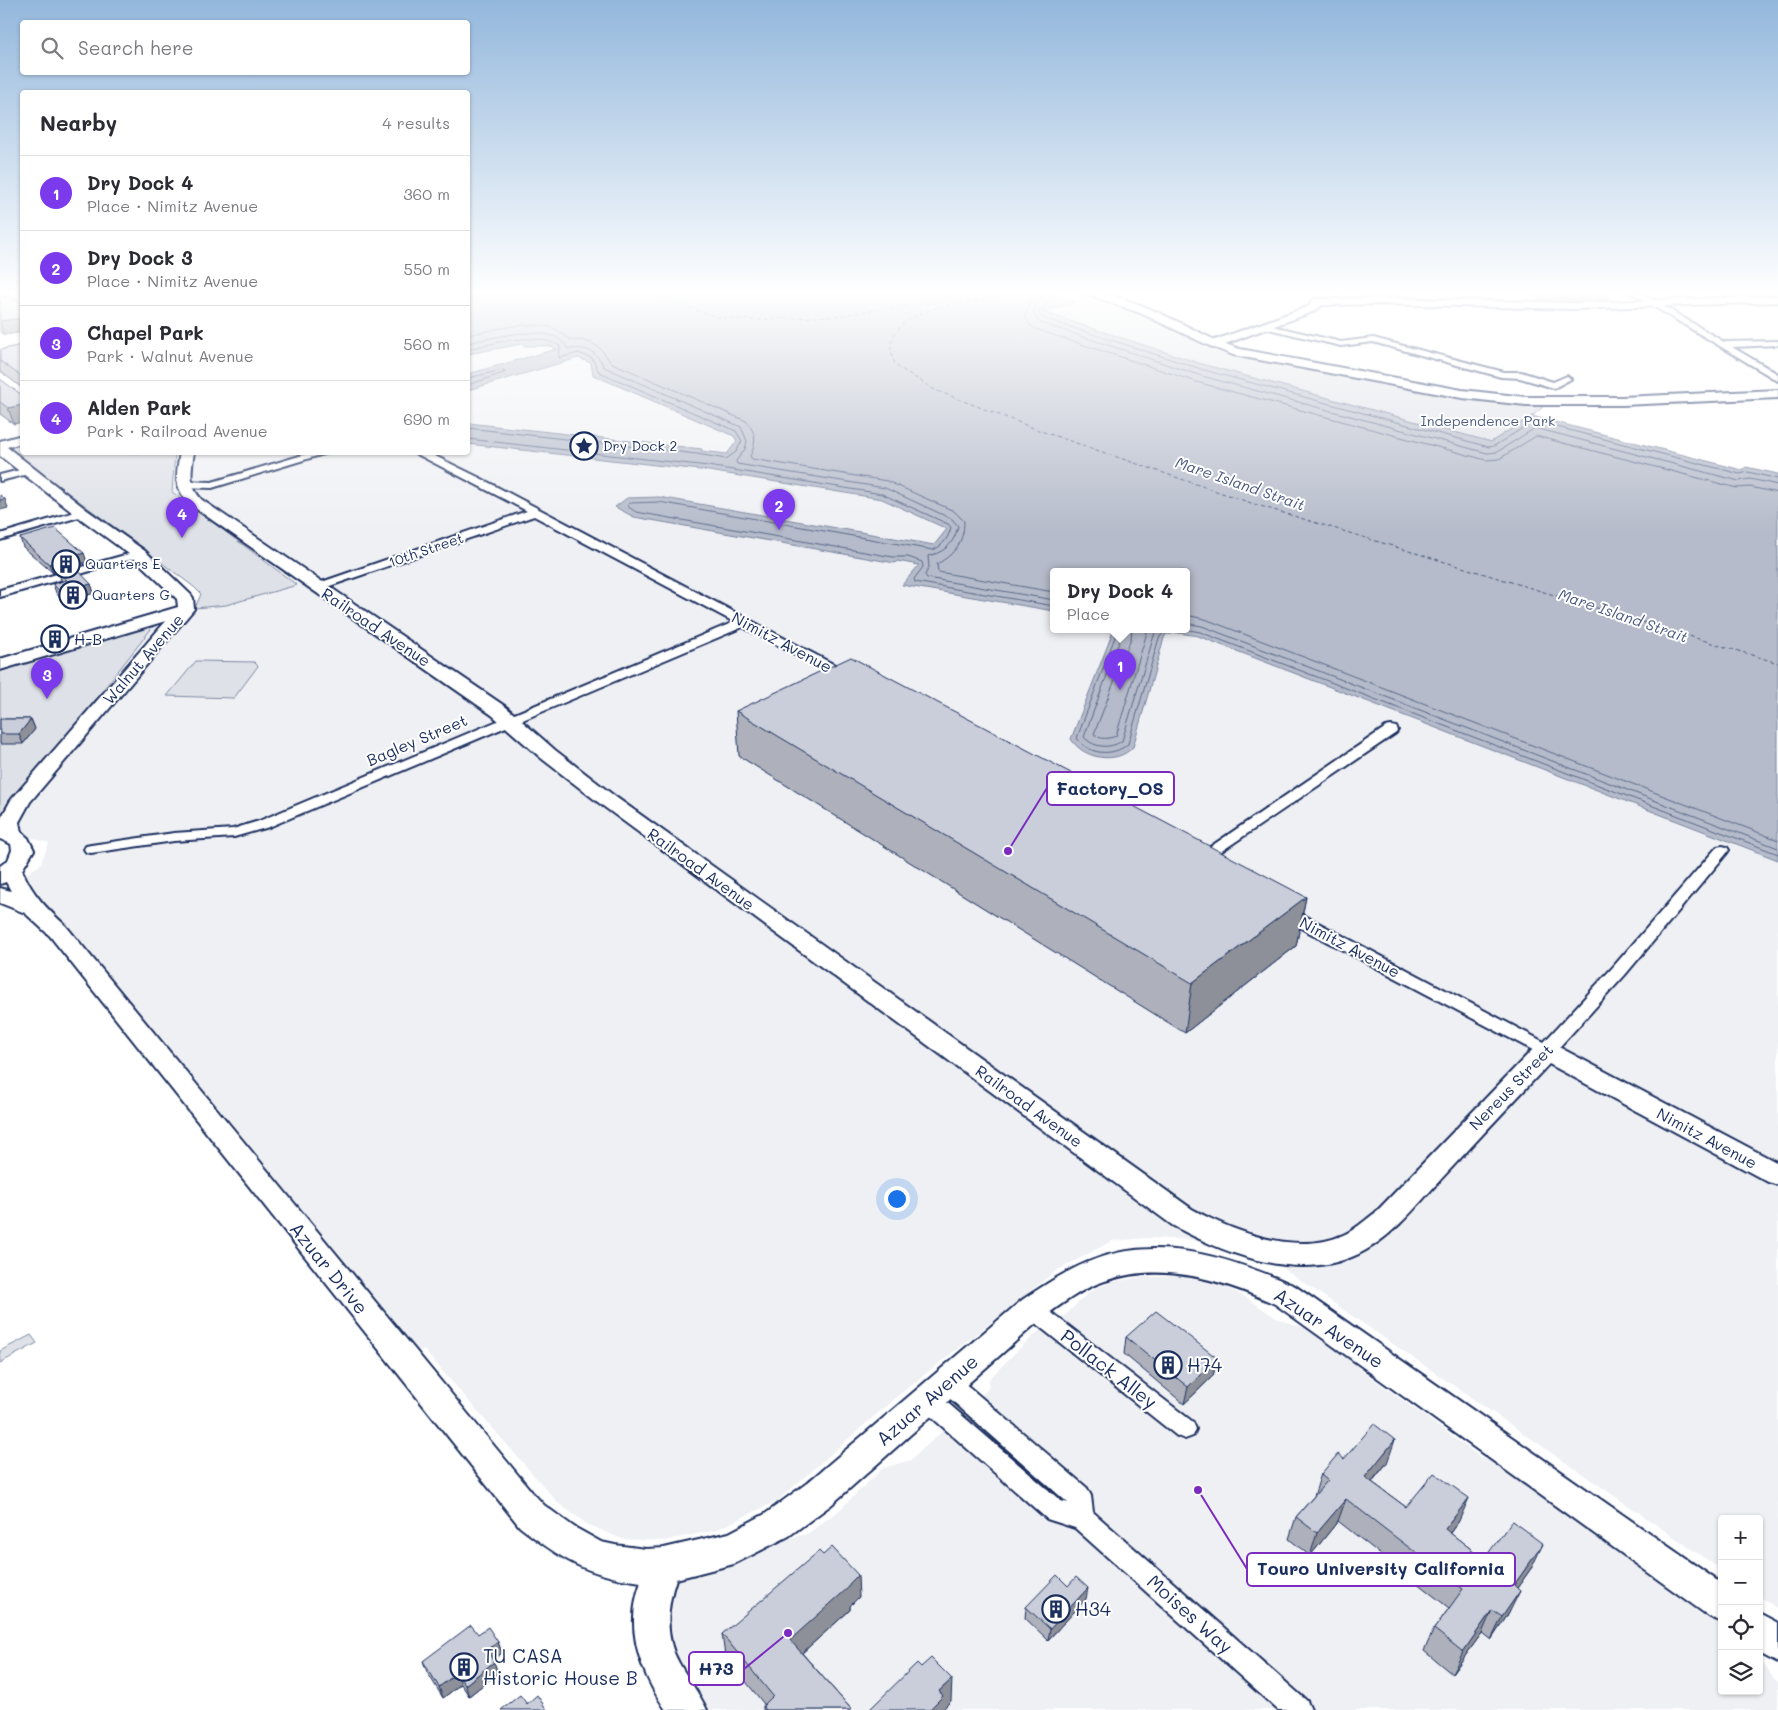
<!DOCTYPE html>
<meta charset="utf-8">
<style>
:root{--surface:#fff;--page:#f7f7f7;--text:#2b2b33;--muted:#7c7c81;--line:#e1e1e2;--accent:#7c3aed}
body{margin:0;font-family:Mali,sans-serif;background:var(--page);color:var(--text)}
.controls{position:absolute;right:15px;bottom:15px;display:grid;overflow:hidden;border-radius:5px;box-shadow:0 1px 4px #0004}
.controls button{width:45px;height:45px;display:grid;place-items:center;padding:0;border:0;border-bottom:1px solid var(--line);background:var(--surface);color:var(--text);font:25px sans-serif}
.you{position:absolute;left:896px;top:1198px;width:18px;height:18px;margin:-12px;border:4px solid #fff;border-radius:50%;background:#1a73e8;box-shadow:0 0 0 8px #1a73e833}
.badge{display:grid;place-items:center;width:32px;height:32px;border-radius:50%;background:var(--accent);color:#fff;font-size:16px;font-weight:700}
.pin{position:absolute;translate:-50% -41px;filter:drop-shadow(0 1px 2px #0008)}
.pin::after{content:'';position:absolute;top:26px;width:18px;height:15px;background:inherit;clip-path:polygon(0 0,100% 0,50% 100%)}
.popup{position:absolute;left:1050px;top:568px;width:140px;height:65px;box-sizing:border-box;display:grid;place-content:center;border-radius:5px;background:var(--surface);filter:drop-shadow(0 1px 4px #0005);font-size:16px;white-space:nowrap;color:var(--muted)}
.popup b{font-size:19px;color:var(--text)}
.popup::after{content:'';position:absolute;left:50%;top:100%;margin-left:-10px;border:10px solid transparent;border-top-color:var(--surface)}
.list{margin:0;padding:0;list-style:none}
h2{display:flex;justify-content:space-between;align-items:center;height:65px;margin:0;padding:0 20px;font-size:21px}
h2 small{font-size:16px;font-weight:400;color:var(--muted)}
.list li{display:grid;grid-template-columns:32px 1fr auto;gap:15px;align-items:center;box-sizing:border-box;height:75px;padding:0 20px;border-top:1px solid var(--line)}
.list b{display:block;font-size:19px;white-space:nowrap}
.list p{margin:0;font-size:16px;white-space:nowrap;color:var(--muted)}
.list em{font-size:16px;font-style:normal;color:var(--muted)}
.icon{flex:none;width:28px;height:28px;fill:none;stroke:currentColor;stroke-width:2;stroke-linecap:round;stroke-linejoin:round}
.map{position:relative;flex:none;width:1778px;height:1710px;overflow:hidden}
.search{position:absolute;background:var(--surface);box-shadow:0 1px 4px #0004;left:20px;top:20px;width:450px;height:55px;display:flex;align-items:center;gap:12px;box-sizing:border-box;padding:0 18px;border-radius:5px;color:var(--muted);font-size:19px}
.panel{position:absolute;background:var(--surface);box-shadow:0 1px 4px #0004;left:20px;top:90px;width:450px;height:365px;border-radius:5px}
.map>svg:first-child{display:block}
</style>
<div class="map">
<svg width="1778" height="1710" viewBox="0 0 1778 1710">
<rect width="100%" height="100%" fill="#fff"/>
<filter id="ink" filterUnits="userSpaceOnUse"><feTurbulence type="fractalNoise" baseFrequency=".02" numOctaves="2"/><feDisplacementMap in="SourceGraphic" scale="10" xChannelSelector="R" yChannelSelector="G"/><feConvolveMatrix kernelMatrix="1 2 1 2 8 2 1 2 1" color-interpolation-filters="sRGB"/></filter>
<g filter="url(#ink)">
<g fill="#eff0f4">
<path d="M522,344L525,346H550L591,363L594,375L734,436L737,441L735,445L710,471L882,499L947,529L934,545L908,562L919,565L902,585L1054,611V629H1114L1113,630L1166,634L1173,632L1198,636L1778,860V1609L1759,1596V1519H1722V1570L1281,1267L1236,1248L1191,1240L1148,1238L1112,1241L1056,1271L900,1394L777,1501L716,1530L663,1541L622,1539L587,1524L559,1504L424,1350L399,1355L33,908L7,886L40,865L49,843L29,837L18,826H0V817L155,624L182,623L195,608L226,605L298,584L172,492L175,453L468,452V354Z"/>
<path d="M1182,1276L1225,1287L1244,1296L1276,1318L1317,1332L1354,1358L1357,1367L1483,1459L1498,1461L1722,1626V1691H1759V1657L1773,1678L1778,1682V1710H703L683,1683L662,1626L677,1573L754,1550L784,1539L807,1534L837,1512L883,1468L911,1460L988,1389L989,1379L1021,1347L1040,1330L1048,1332L1087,1294L1096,1288L1112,1282L1140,1277Z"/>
</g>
<g fill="#dee1e7" stroke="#7c88a2">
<path d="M1094,296L1148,317L1212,348L1234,354L1446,395L1509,404L1544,406L1532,416L1491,442L1205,365L1041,312Z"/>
<path d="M22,444V452L175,453L172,492L297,585L226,605L195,608L201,594L194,587L8,448Z"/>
<path d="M155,624L21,794L0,817V666Z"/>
<path d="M196,661L254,662L258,666L234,698L167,696Z"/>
<path d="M31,1335L37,1343L0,1363V1351Z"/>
</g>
<path fill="#b5bbca" stroke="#77839f" d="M468,292H1046L1075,301L1042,312L1205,365L1491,442L1532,416L1742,470L1746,467L1778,474V860L1198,636L1173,632L1172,634H1166L1164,638L1133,747C1117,765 1083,759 1071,739L1114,629H1186V571H1054V611L902,585L919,565L897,561L895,563L634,517L615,507L627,498L659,497L934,545L947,529L882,499L709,471L468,444V423L702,449L701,451L727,454L737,441L734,436L593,375L591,363L578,358L468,390V374L557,349L550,346H525L522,344L468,354Z"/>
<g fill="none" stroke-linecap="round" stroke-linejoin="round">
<g stroke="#596789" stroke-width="1">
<path d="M1034,292L1027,308L1025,317L1031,326L1038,330L1200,383L1486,460L1499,459L1536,436L1737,488L1750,487L1778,493"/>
<path d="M1042,292V299C1032,306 1031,315 1041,323L1202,376L1487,453L1497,452L1535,428L1739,481L1750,479L1778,485"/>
<path d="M1048,292L1052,301L1040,309L1039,314L1043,318L1204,370L1489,447L1494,446L1534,421L1740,474L1748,472L1778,479"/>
<path d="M468,335C494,330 526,320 553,328C561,331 566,338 572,340C575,341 580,340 584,341C596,343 604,351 610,362L746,421C756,432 757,443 750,456L752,459L887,481L954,511L964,521C964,542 955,554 937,564L938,572L1054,592"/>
<path d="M468,343C492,338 555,320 568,349C586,347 596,350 604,367L741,427L747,441L745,449L736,461L737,464L885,488L952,519L958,526C954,544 945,552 928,556L929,567L925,575L927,578L1054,600"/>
<path d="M468,349C496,343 533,331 560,346L559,358L578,353L592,358L599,372L736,431L742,441L736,452L726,459L697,454L468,428"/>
<path d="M468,378L503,370L506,372L468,385"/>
<path d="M468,439L708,466L882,494L948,524L951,527C949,537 943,546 933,550L659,502L630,503L627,506L636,512L893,557H908L922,562L923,567L914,579L915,582L1054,606"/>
<path d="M1186,615L1205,619L1778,840"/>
<path d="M1186,623L1202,626L1778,848"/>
<path d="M1118,629L1077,738C1088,755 1113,757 1128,744L1159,638L1166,629"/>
<path d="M1124,629L1084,737C1094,748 1110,749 1122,741L1156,629"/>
<path d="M1132,629L1131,638L1094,734C1100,740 1108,739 1116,736L1148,629"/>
<path d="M1184,629L1200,632L1778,854"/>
</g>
<g stroke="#49597e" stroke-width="1" stroke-dasharray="4 3" stroke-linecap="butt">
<path d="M643,292L717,317L753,320L835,316L958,299L990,300"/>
<path d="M999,300C970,301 895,306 891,346C890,352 894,359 895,365L935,390L1041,431L1254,504L1778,663"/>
</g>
<g stroke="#1b2f5e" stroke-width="4">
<g id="street">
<path d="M1630,292H1640L1724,342L1778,341V345L1732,347L1778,374V381Z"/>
<path d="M1264,324L1341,342L1373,338L1504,372H1521L1553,382L1567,376L1571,379L1554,388L1520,378L1501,377L1373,342L1341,346L1264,328Z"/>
<path d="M313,452H330L212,488L183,487L178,484L183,481L212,482Z"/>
<path d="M413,452H427L482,479L852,674L854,677L848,681L844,680L743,627L269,827L234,837L174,841L91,853L86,852L84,849L86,846L91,845L174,833L233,829L259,821L734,622L534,516L321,589H313L311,587L313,585L527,511Z"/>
<path d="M28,468L32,469V473L0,481V475Z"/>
<path d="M82,510L87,513L86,515L0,540V534Z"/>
<path d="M139,551L145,554L143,556L0,597V590Z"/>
<path d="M1391,726L1396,727L1398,730L1396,733L1204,863H1194L1191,860L1386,727Z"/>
<path d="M1722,846L1727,847L1729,850L1727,853L1625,975L1552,1055L1546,1057L1278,916L1276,912L1278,908H1290L1544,1042L1613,967L1717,847Z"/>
<path d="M1032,1300L1039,1303L1193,1422L1196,1429L1193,1436L1185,1439L1177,1436L1025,1315L1022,1309L1025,1303Z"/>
<path d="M947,1372L955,1375L1087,1488L1091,1496L1093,1512L1307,1701L1311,1710H1278L1075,1528L1047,1519L919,1406L916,1399L919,1392L927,1389L935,1392L1061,1501L1068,1503L939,1389L936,1382L939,1375Z"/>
</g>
</g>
<g stroke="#1b2f5e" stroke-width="4">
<g id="secondary">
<path d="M5,292H18L22,295V303L18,302Z"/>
<path d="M1082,292C1126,292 1175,321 1215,340L1307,307L1310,305L1312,300L1316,299L1383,298L1574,303L1778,296V302L1574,309L1383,304L1322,305L1315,311L1225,344L1240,349L1462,390L1526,397H1622L1778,390V398L1622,405H1526L1462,398L1233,355L1210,346L1140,313Z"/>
<path d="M22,435V443L7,447L87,510L145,551L191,595L193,598L194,609L30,802L19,822L21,832L28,838L34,850L22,870C32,894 47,909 66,926L532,1492L544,1505L574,1527L601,1542L615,1545L646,1549L664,1548L729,1533L765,1514L807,1483L1022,1300C1043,1286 1064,1272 1088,1262C1157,1233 1231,1258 1295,1286L1722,1584V1622L1710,1617L1275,1304C1222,1280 1162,1261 1105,1281C1082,1288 1062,1304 1042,1318L831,1505L789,1536L734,1564L676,1579C667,1605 664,1637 679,1663C688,1679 699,1693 707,1710H666C640,1672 624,1627 641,1582C586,1575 563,1560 520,1527L50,936L25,913L0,903V888L11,891L6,882L0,884V866L8,860L12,850L11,844L0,839V820L11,800L166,621L0,670V659L178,607L177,599L133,557L77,516L0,456V441Z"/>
<path d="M180,452H194C191,471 188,486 202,500L506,707L555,750L617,798L1192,1209C1233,1232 1297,1256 1343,1235C1355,1230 1365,1220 1375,1213L1537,1045L1546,1042L1555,1045L1778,1163V1185L1768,1182L1549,1064C1514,1101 1478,1139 1443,1177C1419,1203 1397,1232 1366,1250C1306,1285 1228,1256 1172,1225L603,806L541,758L492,715L192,506C173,488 176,476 180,452Z"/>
<path d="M1759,1613L1778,1623V1663L1759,1653Z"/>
</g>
</g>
<use href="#street" fill="#fff" fill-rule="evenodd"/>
<use href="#secondary" fill="#fff" fill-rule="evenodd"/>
</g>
<g fill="#aeb1bb" stroke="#1b2f5e">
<path d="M0,292H2L4,297H17L18,300L22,304V332L4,335L0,332Z"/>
<path d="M1531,292H1603L1609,296L1608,300H1539Z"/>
<path d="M22,345V388L0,371V350Z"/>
<path d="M0,379L14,424L0,414Z"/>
<path d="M20,538L87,562L53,573L23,547Z"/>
<path d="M58,572L91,584L94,593L85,596L87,600L67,606L56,593L53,584L62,582Z"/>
<path d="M736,711L1306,897L1296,946L1185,1033L739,756Z"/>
<path d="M0,719H31L35,729L23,744H0Z"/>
<path d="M1126,1337L1217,1358L1213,1376L1184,1404L1124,1354Z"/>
<path d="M1344,1459L1387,1463L1372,1482L1406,1507L1459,1521L1450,1533L1484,1559L1532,1567L1517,1588L1509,1613L1491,1640L1482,1633L1452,1674L1424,1651L1434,1629L1449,1608L1338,1521L1310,1556L1289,1539L1296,1517L1314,1496L1321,1474Z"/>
<path d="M859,1597L850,1606V1610L802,1653L852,1710H763V1706L764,1704L725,1656L722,1634Z"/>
<path d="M1086,1599L1048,1640L1025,1618L1026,1607Z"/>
<path d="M478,1634L498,1642L502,1653L493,1660L498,1673L469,1696L461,1684L443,1698L427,1672L423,1661Z"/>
</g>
<g fill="#8d9099" stroke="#1b2f5e">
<path d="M0,292H2L6,303L0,307Z"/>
<path d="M22,318V332L4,335L0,323V321Z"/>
<path d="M22,405V422L14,424L8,408Z"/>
<path d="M5,499L8,508L0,510V500Z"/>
<path d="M84,553L87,562L53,573L49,564Z"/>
<path d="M91,584L94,593L85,596L87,600L67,606L64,596L80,587Z"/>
<path d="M31,719L35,729L23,744L19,734Z"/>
<path d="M1306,897L1296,946L1185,1033L1192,983Z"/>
<path d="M1217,1358L1213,1376L1184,1404L1188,1387Z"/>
<path d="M1395,1440L1387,1463L1357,1499L1365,1477Z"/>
<path d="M1469,1498L1459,1521L1435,1552L1445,1529Z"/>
<path d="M1346,1499L1338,1521L1310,1556L1317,1533Z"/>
<path d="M1543,1544L1532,1567L1503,1608L1514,1585Z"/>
<path d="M858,1575L859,1597L850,1606V1610L792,1662L790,1640Z"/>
<path d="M1088,1588L1086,1599L1048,1640L1050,1629Z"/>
<path d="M1520,1591L1509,1613L1491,1640L1502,1617Z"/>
<path d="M1492,1610L1482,1633L1452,1674L1463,1652Z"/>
<path d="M498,1642L502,1653L491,1661L487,1650Z"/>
<path d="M494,1662L498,1673L469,1696L465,1685Z"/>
<path d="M457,1673L461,1684L443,1698L439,1687Z"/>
<path d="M952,1679L951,1701L943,1709V1710H929L939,1691Z"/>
</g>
<g fill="#caceda" stroke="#1b2f5e">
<path d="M1535,292H1603L1609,296L1540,297Z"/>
<path d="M0,297H17L13,300H18L22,304V318L0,321Z"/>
<path d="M22,345V376H21L0,361V350Z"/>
<path d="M0,379L22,395V405L8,408L0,402Z"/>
<path d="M0,495L5,499L0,500Z"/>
<path d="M55,528L84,553L49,564L20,538Z"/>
<path d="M75,567L91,584L80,587L83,591L64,596L53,584L67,580L58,572Z"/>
<path d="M851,657L1306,897L1192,983L736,711Z"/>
<path d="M0,719H31L19,734H0Z"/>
<path d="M1156,1311L1217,1358L1188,1387L1126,1337Z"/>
<path d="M1374,1424L1395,1440L1365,1477L1406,1507L1434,1473L1469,1498L1445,1529L1484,1559L1512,1521L1543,1544L1514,1585L1520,1591L1502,1617L1492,1610L1463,1652L1434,1629L1463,1589L1346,1499L1317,1533L1296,1517L1328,1480L1321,1474L1338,1454L1344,1459Z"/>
<path d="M832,1547L858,1575L849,1584V1587L790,1640L852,1710H766L763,1706L773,1696L722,1634L819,1551L823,1555Z"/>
<path d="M1057,1575L1068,1586L1076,1577L1088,1588L1050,1629L1026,1607Z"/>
<path d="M471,1625L478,1634L488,1627L498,1642L487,1650L494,1662L465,1685L457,1673L439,1687L423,1661Z"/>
<path d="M931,1658L952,1679L939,1691L943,1696L929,1710H869L917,1663L921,1667Z"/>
<path d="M520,1695L527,1704L537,1695L547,1710H501Z"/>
</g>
</g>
<linearGradient id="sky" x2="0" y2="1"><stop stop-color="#93b7dc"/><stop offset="0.55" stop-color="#fff"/><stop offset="1" stop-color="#fff" stop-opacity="0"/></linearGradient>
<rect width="1778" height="532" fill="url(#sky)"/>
<defs>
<g id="sight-ring" transform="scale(1.4375)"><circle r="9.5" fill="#fff" stroke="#1b2f5e" stroke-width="1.5"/><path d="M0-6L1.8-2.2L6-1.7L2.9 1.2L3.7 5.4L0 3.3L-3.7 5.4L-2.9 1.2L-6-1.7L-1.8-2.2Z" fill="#1b2f5e"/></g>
<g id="building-ring" transform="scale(1.4375)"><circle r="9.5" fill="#fff" stroke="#1b2f5e" stroke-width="1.5"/><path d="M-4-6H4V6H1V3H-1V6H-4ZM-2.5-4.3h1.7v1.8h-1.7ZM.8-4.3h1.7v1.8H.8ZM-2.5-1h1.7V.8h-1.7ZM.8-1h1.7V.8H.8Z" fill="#1b2f5e"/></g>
</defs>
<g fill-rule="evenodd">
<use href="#sight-ring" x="584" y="446"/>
<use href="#building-ring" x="66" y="564"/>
<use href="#building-ring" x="73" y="595"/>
<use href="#building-ring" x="55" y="639"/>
<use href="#building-ring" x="1168" y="1365"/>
<use href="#building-ring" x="1056" y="1609"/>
<use href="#building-ring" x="464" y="1667"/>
</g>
<g text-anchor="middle" stroke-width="4" stroke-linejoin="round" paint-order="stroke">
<g font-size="14" fill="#4c5c80" stroke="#fff">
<text x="1488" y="426">Independence Park</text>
</g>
<g font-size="14" fill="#1b2f5e" stroke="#fff" text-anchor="start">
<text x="603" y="451">Dry Dock 2</text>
<text x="85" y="569">Quarters E</text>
<text x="92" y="600">Quarters G</text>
</g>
<g font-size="14" fill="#1b2f5e" stroke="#fff">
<text transform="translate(426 550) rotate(-19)" y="5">10th Street</text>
</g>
<g font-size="15" font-style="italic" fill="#49597e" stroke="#fff">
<text transform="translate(1240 484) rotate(19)" y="5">Mare Island Strait</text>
<text transform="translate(1623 616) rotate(19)" y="5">Mare Island Strait</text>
</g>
<g font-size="16" fill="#1b2f5e" stroke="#fff">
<text transform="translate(376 627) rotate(34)" y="6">Railroad Avenue</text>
<text transform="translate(782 642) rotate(28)" y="6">Nimitz Avenue</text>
<text transform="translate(143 659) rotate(-49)" y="6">Walnut Avenue</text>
<text transform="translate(417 740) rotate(-23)" y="6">Bagley Street</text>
<text transform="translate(701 869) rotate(36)" y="6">Railroad Avenue</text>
<text transform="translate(1350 947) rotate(28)" y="6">Nimitz Avenue</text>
<text transform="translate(1511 1087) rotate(-46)" y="6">Nereus Street</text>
<text transform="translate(1029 1106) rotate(36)" y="6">Railroad Avenue</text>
<text transform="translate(1707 1138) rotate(28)" y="6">Nimitz Avenue</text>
</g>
<g font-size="16" fill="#1b2f5e" stroke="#fff" text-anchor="start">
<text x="74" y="645">H-B</text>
</g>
<g font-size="19" fill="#1b2f5e" stroke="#fff">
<text transform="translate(329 1268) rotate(51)" y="7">Azuar Drive</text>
<text transform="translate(1329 1328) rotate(34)" y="7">Azuar Avenue</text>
<text transform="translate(1109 1369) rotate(38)" y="7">Pollack Alley</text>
<text transform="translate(927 1400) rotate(-41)" y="7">Azuar Avenue</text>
<text transform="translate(1190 1614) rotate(42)" y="7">Moises Way</text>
</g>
<g font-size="19" fill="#1b2f5e" stroke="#fff" text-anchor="start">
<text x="1187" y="1372">H74</text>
<text x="1075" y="1616">H34</text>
<text x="483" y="1663">TU CASA<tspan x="483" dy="22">Historic House B</tspan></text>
</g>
</g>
<path fill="none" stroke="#7b2cbf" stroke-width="2" d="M1008 851L1047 788M1198 1490L1247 1569M788 1633L744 1669"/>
<g fill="#7b2cbf" stroke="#fff" stroke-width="2">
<circle cx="1008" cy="851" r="5"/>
<circle cx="1198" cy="1490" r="5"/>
<circle cx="788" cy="1633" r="5"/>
</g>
<g fill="#fff" stroke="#7b2cbf" stroke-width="2">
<rect x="1047" y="772" width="127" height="33" rx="5"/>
<rect x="1247" y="1553" width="268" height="33" rx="5"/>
<rect x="689" y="1652" width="55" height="33" rx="5"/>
</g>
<g font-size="18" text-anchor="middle" font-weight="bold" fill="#1b2f5e">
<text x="1110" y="795">Factory_OS</text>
<text x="1381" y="1575">Touro University California</text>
<text x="716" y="1675">H73</text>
</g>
</svg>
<div class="controls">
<button>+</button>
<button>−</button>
<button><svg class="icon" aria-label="locate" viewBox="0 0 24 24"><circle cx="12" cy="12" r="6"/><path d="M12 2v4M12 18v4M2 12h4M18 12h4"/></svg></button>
<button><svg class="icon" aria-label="layers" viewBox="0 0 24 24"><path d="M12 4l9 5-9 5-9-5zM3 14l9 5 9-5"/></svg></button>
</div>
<div class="you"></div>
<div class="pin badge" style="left:1120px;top:690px">1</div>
<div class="popup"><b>Dry Dock 4</b>Place</div>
<div class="pin badge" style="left:779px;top:530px">2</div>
<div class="pin badge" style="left:47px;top:699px">3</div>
<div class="pin badge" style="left:182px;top:538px">4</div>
<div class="search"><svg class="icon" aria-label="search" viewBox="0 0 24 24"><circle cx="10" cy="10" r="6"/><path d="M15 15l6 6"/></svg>Search here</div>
<section class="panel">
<h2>Nearby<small>4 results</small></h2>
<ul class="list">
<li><span class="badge">1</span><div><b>Dry Dock 4</b><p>Place · Nimitz Avenue</p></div><em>360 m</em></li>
<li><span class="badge">2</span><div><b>Dry Dock 3</b><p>Place · Nimitz Avenue</p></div><em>550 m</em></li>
<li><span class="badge">3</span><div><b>Chapel Park</b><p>Park · Walnut Avenue</p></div><em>560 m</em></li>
<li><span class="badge">4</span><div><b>Alden Park</b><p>Park · Railroad Avenue</p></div><em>690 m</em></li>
</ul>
</section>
</div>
